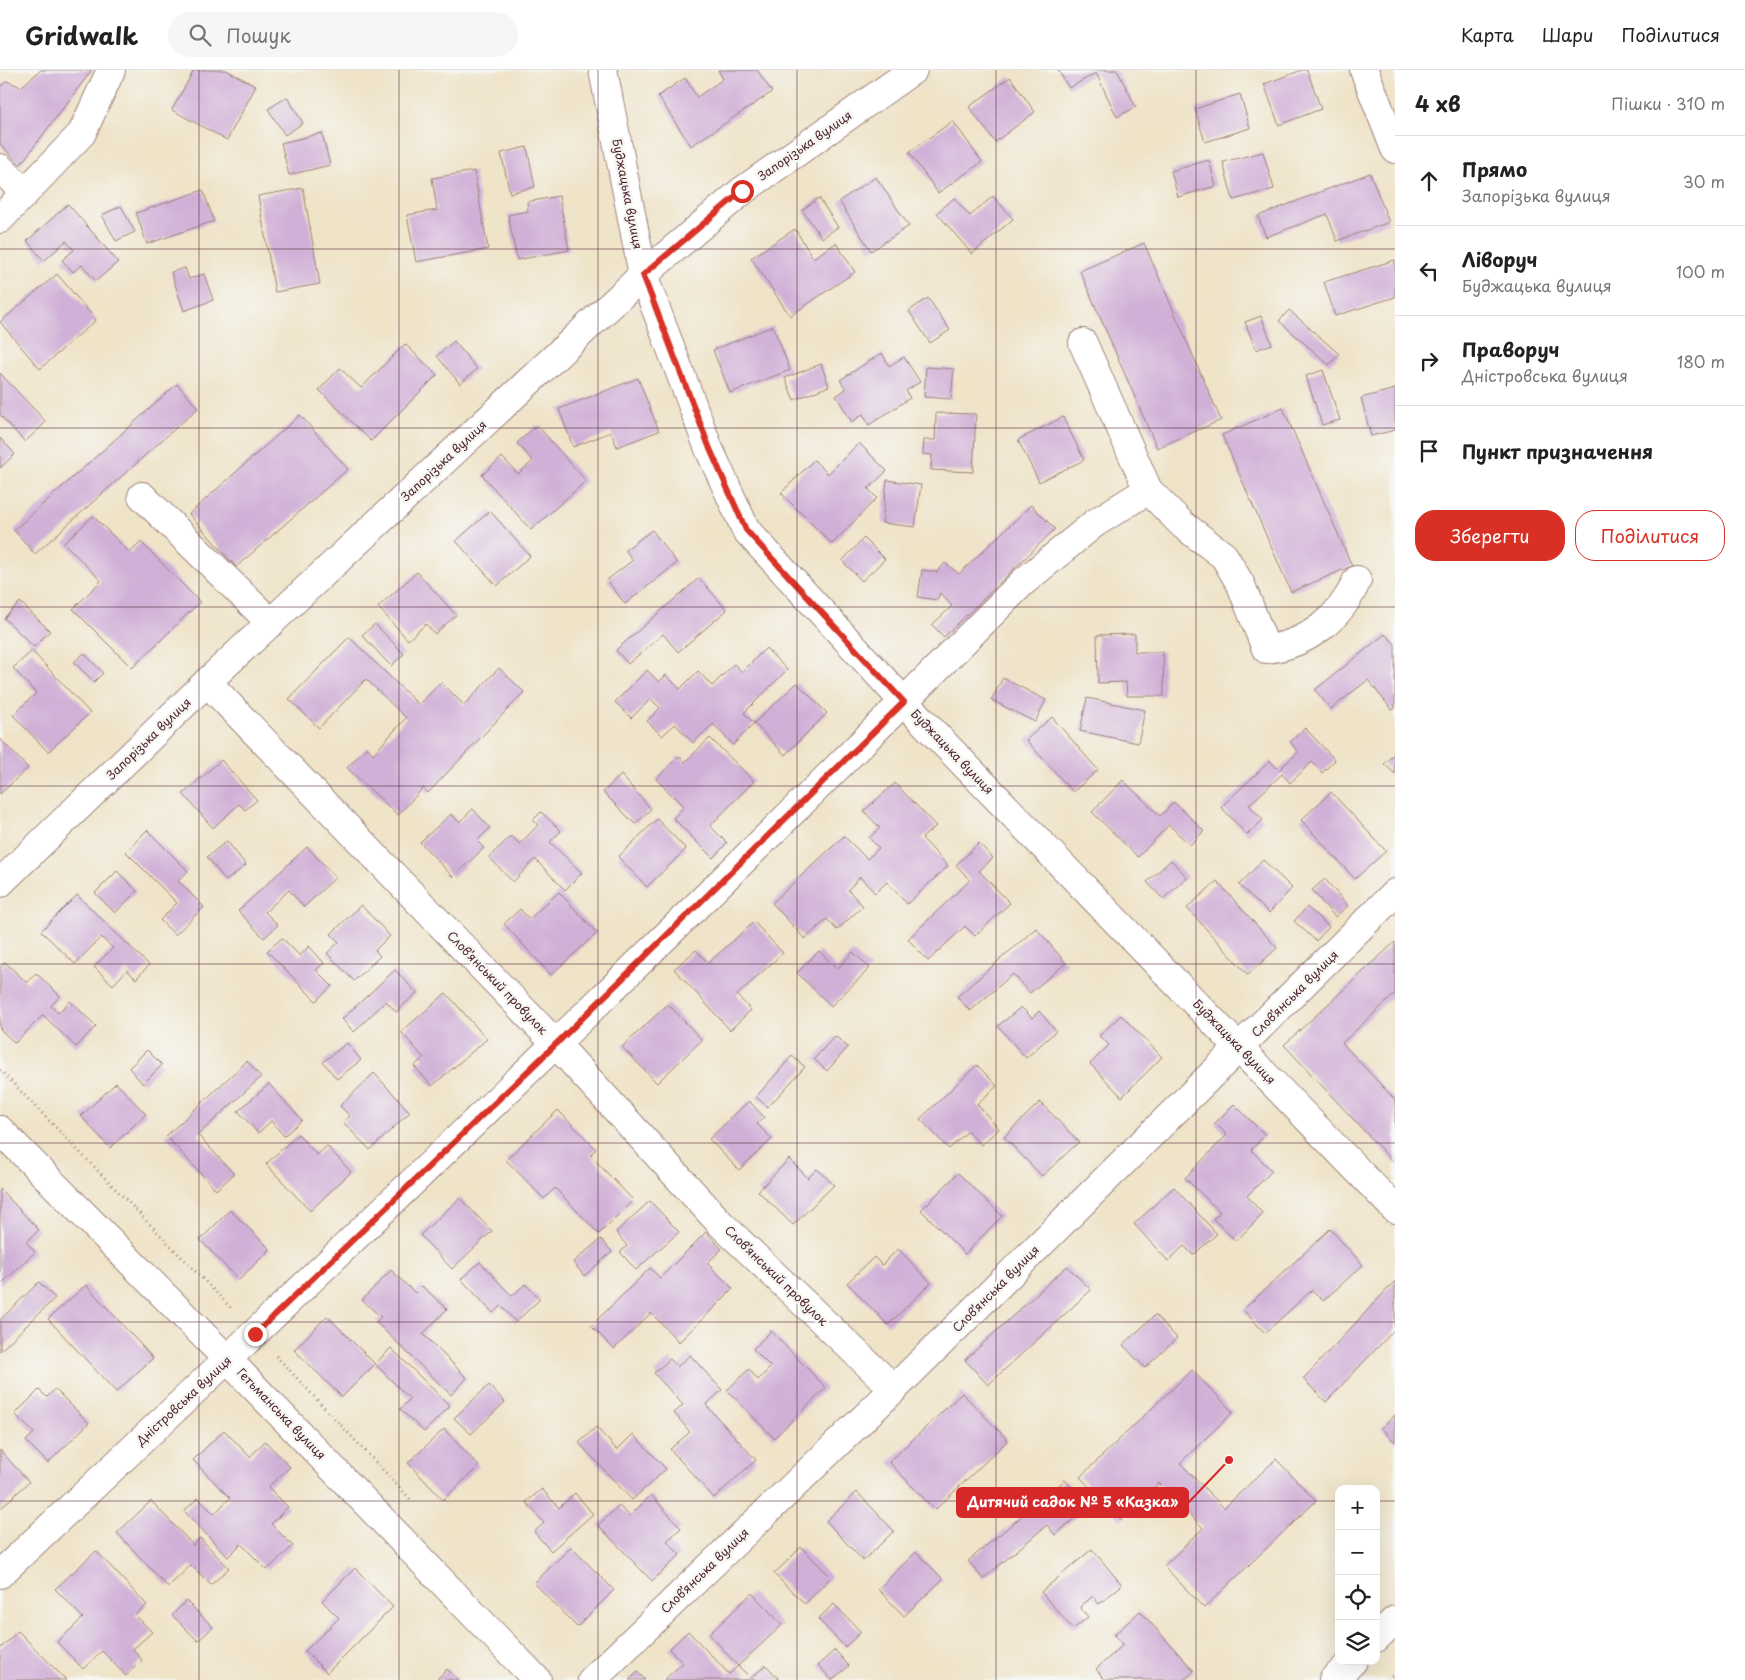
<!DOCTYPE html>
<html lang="uk">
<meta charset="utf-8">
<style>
:root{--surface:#fff;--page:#f6f6f6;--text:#222;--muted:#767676;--line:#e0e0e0;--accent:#d93025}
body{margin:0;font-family:"Playpen Sans",sans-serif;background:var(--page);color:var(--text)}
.controls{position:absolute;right:15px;bottom:15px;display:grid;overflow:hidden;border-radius:10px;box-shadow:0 5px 20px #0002}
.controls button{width:45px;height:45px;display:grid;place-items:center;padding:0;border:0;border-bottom:1px solid var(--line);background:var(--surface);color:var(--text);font:25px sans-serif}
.stop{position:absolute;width:15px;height:15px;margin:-11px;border:4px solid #d93025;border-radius:50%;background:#fff}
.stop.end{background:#d93025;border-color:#fff;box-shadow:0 1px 5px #0008}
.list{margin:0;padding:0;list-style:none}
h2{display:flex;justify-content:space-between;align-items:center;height:65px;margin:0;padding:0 20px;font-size:21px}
h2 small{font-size:16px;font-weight:400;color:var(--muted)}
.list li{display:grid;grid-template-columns:32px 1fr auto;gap:15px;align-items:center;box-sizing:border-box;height:90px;padding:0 20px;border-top:1px solid var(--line)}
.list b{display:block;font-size:19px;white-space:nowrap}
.list p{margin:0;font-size:16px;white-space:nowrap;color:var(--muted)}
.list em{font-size:16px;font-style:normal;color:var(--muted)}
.actions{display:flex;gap:10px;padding:15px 20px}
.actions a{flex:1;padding:11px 0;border:1px solid var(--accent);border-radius:20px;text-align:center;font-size:18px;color:var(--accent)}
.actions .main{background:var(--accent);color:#fff}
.icon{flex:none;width:28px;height:28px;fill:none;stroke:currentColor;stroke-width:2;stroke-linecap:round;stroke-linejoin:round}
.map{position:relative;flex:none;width:1395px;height:1610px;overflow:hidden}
header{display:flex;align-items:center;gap:30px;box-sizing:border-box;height:70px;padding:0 25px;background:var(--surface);border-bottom:1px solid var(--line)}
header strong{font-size:24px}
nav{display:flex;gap:28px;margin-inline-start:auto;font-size:18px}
.search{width:350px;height:45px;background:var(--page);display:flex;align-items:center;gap:12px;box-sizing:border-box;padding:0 18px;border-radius:28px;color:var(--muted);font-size:19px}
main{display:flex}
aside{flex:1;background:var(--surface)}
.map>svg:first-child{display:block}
</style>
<header>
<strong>Gridwalk</strong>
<div class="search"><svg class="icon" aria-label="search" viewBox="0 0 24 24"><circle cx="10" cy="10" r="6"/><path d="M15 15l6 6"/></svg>Пошук</div>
<nav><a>Карта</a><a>Шари</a><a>Поділитися</a></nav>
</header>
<main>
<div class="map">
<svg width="1395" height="1610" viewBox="0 0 1395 1610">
<rect width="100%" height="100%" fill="#f6f6f2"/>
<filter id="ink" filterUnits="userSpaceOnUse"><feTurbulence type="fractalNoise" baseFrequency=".02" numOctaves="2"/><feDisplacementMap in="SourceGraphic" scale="10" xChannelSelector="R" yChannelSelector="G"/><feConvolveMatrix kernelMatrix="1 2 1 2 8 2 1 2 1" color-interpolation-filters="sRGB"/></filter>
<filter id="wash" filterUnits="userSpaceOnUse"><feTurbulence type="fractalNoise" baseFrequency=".0096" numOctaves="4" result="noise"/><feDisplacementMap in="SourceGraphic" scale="20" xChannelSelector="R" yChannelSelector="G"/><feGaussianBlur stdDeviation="1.12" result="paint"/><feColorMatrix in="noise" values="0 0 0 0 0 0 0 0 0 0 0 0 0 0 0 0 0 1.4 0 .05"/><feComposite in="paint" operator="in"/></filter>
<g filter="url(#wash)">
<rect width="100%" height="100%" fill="#efe3c8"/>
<g id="blocks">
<g fill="#d0b0d7">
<path d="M41,0H92L20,95L0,74V17L7,11L21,17Z"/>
<path d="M194,0H226L256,16L227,70L172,40Z"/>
<path d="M718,0H757L772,22L691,76L658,26L685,8L697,27L723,9Z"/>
<path d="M1058,0H1117L1136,37L1117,47L1096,3L1069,18Z"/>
<path d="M1302,0H1307L1321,39L1279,55L1264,14Z"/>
<path d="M1010,7L1035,42L995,72L969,37Z"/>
<path d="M1240,24L1250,58L1205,72L1195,39Z"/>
<path d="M287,27L303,53L285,65L268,39Z"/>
<path d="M953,51L982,92L938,123L909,82Z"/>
<path d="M322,63L330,95L289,105L281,73Z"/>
<path d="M527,77L535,117L510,123L501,83Z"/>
<path d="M1263,82L1274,119L1233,130L1223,92Z"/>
<path d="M1209,90L1216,116L1178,127L1171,101Z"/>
<path d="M474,101L488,179L416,192L407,145L437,140L432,108Z"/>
<path d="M1370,103L1389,152L1337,171L1327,144L1266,167L1258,146Z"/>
<path d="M876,107L909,156L871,181L839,131Z"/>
<path d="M303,118L320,214L275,222L258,126Z"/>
<path d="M203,120L214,151L147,174L136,143Z"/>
<path d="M559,126L569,180L517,190L508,145L528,141L527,132Z"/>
<path d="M993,126L1013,149L972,184L937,143L954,128L970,146Z"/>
<path d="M819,128L838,157L822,168L802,140Z"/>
<path d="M68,134L118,192L96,211L82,195L73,202L62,190L74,180L66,171L44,191L27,171Z"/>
<path d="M121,136L135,162L116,171L102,145Z"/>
<path d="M795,159L813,188L836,173L855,202L790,246L751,188Z"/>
<path d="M1144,173L1221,350L1157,378L1080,201Z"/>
<path d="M1395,190V227L1335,246L1324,212Z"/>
<path d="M185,198L189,209L204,204L213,230L184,241L171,202Z"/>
<path d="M57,204L96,250L40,299L0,252Z"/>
<path d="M928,228L950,260L930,273L909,241Z"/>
<path d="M1289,240L1339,284L1329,295L1279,251Z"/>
<path d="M1261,246L1272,274L1256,280L1245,252Z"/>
<path d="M773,256L790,300L730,323L713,280Z"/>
<path d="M454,271L477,299L460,314L437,286Z"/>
<path d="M405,274L437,305L371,371L319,320L340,298L361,318Z"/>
<path d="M882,283L889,296L904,287L920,312L906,321L910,328L869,355L863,344L852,352L836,326L846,319L840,310Z"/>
<path d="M821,294L829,316L794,330L785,308Z"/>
<path d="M926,297L954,299L951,329L924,327Z"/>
<path d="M1323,300L1340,350L1322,355L1306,306Z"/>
<path d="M0,303L46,352L25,372L0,345Z"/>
<path d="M638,308L659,361L617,377L611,362L573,377L559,339Z"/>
<path d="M177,314L198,338L35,484L14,460Z"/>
<path d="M1395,319V360L1371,366L1361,328Z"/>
<path d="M1283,338L1352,496L1291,522L1222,365Z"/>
<path d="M936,343L976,344L973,402L931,400L932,385L923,384L924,370H935Z"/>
<path d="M300,345L348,399L236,497L189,444Z"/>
<path d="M1063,347L1084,390L1039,412L1018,370Z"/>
<path d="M537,355L586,411L531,460L482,405L502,387L518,404L533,391L517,373Z"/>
<path d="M0,368L15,384L0,398Z"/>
<path d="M859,373L887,401L868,419L877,428L832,474L781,423L814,390L828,404Z"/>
<path d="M887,410L921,415L915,457L882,453Z"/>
<path d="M1031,435L1055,459L944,567L932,555L952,536L940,523L937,530L918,527L922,500L937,502L945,493L959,504Z"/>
<path d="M490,441L530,486L497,516L456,471Z"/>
<path d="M93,446L130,483L141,472L200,532L132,598L73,539L101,511L64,473Z"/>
<path d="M652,460L677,493L625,534L607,510L633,490L625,480Z"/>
<path d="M864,468L885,489L862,511L842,491Z"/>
<path d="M417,502L456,545L435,564L426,554L408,570L378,537Z"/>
<path d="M699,508L727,540L678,582L663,564L628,594L616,580Z"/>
<path d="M20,532L50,561L34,577L4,548Z"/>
<path d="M375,554L404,584L391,596L362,565Z"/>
<path d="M1135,564V582H1163L1164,626H1127L1126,612L1098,613L1097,565Z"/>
<path d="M1385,564L1395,574V638L1392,640L1368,610L1331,639L1315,620Z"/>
<path d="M349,567L419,635L441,612L464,635L499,598L524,622L428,723L423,718L398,745L347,698L367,677L373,684L406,648L366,609L319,658L289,629Z"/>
<path d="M766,578L787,600L744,643L754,653L733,675L713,654L693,673L675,654L662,666L647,651L660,638L651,629L631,648L615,632L647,600L659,612L666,605L680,619L698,601L712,616L734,594L742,602Z"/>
<path d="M32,581L90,643L48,682L13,645L36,623L13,598Z"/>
<path d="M84,583L103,603L94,612L74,592Z"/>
<path d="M1003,608L1046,630L1035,652L991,630Z"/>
<path d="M797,613L827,643L785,685L754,653Z"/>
<path d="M1087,628L1145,640L1138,673L1080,661Z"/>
<path d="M1052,647L1098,700L1073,722L1026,670Z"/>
<path d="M1305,658L1335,690L1322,703L1312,692L1290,713L1282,704L1249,735L1263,750L1247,765L1221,737L1270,691L1279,700L1298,682L1290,672Z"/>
<path d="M710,668L754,711L710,756L727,773L713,788L673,748L684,737L656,709L679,686L685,692Z"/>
<path d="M0,669L28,698L0,724Z"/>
<path d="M1395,683V704L1384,694Z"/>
<path d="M221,690L257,730L245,740L239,734L213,758L183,724Z"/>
<path d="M621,705L651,739L635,754L603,722Z"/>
<path d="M1123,710L1160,746L1174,732L1204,761L1190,775L1169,755L1138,787L1092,742Z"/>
<path d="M895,713L936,756L922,768L948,796L907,834L887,812L875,823L860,807L848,820L863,836L837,860L827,849L805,869L772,833L844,766L867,789L879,778L869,768L880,758L864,741Z"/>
<path d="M1331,722L1386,781L1355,809L1301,750Z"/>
<path d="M473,739L490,758L477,771L484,778L453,807L420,772L451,744L459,752Z"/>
<path d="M541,742L561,761L550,772L582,803L565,820L535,789L513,812L489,787L511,766L520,774L538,755L533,750Z"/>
<path d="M657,749L686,779L647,817L618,787Z"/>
<path d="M147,760L188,801L178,811L204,837L175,865L160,850L177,833L126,782Z"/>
<path d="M227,771L246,795L226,811L207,787Z"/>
<path d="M979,773L993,788L979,801L1010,833L975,866L965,856L928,891L908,869L970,810L956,795Z"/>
<path d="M307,777L336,807L304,837L289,820L265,842L278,855L264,868L238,841Z"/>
<path d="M1171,790L1187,807L1163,829L1147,812Z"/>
<path d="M1263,790L1292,818L1269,843L1239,815Z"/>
<path d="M117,801L137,821L115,843L95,823Z"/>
<path d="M1325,809L1348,836L1335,847L1312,820Z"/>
<path d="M1217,811L1277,878L1248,905L1187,838Z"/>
<path d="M559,822L597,863L551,905L504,854L520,839L529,849Z"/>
<path d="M77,825L149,895L136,909L127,900L113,915L94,897L113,878L101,867L75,894L41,861Z"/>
<path d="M361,835L390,866L375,880L380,886L354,911L327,883L339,872L331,864Z"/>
<path d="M1307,837L1329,857L1316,871L1294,851Z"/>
<path d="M754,852L783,883L737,925L751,940L730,960L674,899L696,880L708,893Z"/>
<path d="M1036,858L1066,893L1030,923L1013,904L970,941L957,927Z"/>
<path d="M282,868L300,886L309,876L324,893L316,900L332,916L316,931L267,881Z"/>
<path d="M1395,872V924L1342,973L1395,1030V1094L1284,975Z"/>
<path d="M819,881L837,899L853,882L870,898L831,936L797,903Z"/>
<path d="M5,892L27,913L36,903L60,926L51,936L58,943L70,931L96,956L76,977L43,945L15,973L0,959V898Z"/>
<path d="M395,900L417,923L396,942L386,931L354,962L342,949Z"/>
<path d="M446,923L487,969L432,1016L414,996L424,988L401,962Z"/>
<path d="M668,934L702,970L657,1013L622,977Z"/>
<path d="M1021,937L1032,948L1039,941L1056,961L1026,988L998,956Z"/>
<path d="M1121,945L1162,987L1122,1027L1090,994L1109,975L1099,966Z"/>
<path d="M835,966L848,977L827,1001L814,989Z"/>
<path d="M347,973L361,990L337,1009L323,992Z"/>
<path d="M147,980L162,995L143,1014L129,998Z"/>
<path d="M792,986L805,997L768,1037L756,1027Z"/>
<path d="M247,991L261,1007L198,1065L234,1104L216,1120L166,1066Z"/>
<path d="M977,995L997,1016L977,1034L999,1059L981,1075L968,1061L949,1079L920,1049Z"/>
<path d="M374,1003L410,1042L370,1080L343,1052L350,1046L340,1036Z"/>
<path d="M116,1013L146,1044L110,1078L81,1046Z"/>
<path d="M269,1014L302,1050L284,1066L271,1051L258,1063L238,1041Z"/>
<path d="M749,1031L764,1047L757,1054L772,1069L739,1100L709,1069Z"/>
<path d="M1040,1032L1079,1072L1042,1106L1004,1067Z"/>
<path d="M1234,1034L1265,1065L1251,1080L1272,1101L1247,1126L1263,1144L1236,1171L1213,1149L1220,1142L1185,1108L1227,1065L1215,1053Z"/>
<path d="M558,1040L596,1079L590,1085L633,1130L599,1164L555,1118L544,1129L506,1090Z"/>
<path d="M298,1064L317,1085L327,1076L351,1102L310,1141L266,1094Z"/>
<path d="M789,1089L808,1108L817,1099L834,1115L793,1155L758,1121Z"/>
<path d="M958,1103L1002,1146L965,1184L921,1140Z"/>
<path d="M1174,1117L1217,1164L1193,1185L1184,1176L1168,1191L1134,1154Z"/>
<path d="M0,1119L39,1160L26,1172L35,1182L0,1215Z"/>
<path d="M460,1128L492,1161L452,1199L420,1165Z"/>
<path d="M650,1131L679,1162L636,1200L620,1182L627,1176L616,1162Z"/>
<path d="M230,1140L270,1179L239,1210L200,1170Z"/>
<path d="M1330,1159L1363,1195L1323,1231L1312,1220L1265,1263L1243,1240Z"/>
<path d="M706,1162L722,1179L707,1193L733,1219L679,1272L651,1243L614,1279L591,1256L650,1198L660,1208Z"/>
<path d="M601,1169L612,1182L584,1206L573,1192Z"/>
<path d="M898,1179L931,1213L888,1255L847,1213L874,1187L882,1195Z"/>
<path d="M480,1192L512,1226L525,1214L540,1229L516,1252L501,1236L493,1243L461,1209Z"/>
<path d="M1067,1196L1091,1220L988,1315L965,1290Z"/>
<path d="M391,1200L415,1223L422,1216L447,1239L423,1264L467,1308L451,1325L376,1252L381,1247L362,1230Z"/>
<path d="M1395,1211V1259L1326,1332L1303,1309Z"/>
<path d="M39,1212L55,1228L0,1281V1250Z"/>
<path d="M86,1215L153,1288L116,1322L48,1249Z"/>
<path d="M1155,1245L1177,1268L1145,1298L1123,1275Z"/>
<path d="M327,1246L375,1294L342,1327L294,1280Z"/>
<path d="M771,1261L826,1318L774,1368L727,1320L749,1299L758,1310L771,1297L753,1279Z"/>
<path d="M391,1278L450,1336L424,1362L400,1339L410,1329L375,1294Z"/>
<path d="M690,1285L722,1320L706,1335L756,1390L714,1428L670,1379L690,1362L674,1343L683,1335L654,1303L670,1289L677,1297Z"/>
<path d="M1192,1300L1233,1342L1180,1393L1224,1438L1276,1389L1316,1431L1204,1538L1164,1496L1203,1458L1159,1413L1121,1450L1080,1407Z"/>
<path d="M489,1315L505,1332L471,1364L454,1348Z"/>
<path d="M55,1319L89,1353L48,1393L26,1371L34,1363L15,1344L39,1320L47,1327Z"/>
<path d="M962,1323L1008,1370L935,1440L889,1392Z"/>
<path d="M1395,1345V1372L1381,1358Z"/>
<path d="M596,1357L617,1380L633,1364L666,1399L632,1430L579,1373Z"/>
<path d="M444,1359L479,1396L443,1430L408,1393Z"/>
<path d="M224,1360L250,1387L265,1371L290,1397L268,1417L288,1437L271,1454L293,1476L267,1500L241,1474L228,1487L184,1441L198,1428L214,1444L230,1428L193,1390Z"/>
<path d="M0,1380L29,1412L0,1439Z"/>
<path d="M1065,1410L1088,1437L1055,1465L1047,1455L983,1509L968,1491Z"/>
<path d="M542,1419L559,1438L575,1423L593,1444L551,1481L534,1462L544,1453L526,1432Z"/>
<path d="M857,1422L894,1461L863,1491L826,1451Z"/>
<path d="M651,1425L681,1458L667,1471L680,1485L652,1511L598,1455L619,1436L630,1446Z"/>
<path d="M151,1431L193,1475L200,1468L229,1498L211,1515L191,1495L168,1517L117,1463Z"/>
<path d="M571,1477L614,1520L577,1557L534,1513Z"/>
<path d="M801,1477L831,1507L805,1534L774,1504Z"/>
<path d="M1092,1479L1122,1515L1099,1534L1093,1526L1080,1537L1088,1547L1073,1559L1041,1522Z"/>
<path d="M96,1481L147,1535L135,1545L152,1562L133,1579L142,1590L126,1606L102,1581L83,1599L57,1572L83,1548L55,1519Z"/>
<path d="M916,1482L943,1509L904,1546L878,1519Z"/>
<path d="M355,1498L393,1537L327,1603L305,1581L339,1548L322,1531Z"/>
<path d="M752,1523L782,1555L738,1596L751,1608L766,1595L780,1610H664L683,1593L669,1579L688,1561L729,1604L738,1596L709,1564Z"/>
<path d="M186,1531L213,1557L198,1571L172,1545Z"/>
<path d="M834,1534L861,1562L845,1577L818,1549Z"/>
<path d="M1140,1541L1194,1601L1184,1610H1105L1096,1599L1123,1575L1114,1565Z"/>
<path d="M18,1561L66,1610H0V1579Z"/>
<path d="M835,1580L849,1596L832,1610L818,1595Z"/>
<path d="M447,1599L459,1610H436Z"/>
<path d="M638,1602L645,1610H629Z"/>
</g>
</g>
</g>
<g filter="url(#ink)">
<use href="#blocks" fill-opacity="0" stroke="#9c817a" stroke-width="1"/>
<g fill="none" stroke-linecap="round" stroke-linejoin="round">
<g stroke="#9c817a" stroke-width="30">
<g id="minor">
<path d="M603,0L643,205L709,379L746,460L904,632L1395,1139"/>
<path d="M1364,0L1395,79"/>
<path d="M0,98L25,123"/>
<path d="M0,149L82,63L111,0"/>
<path d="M1083,273L1148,420L1183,455L1224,486L1241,515L1266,579C1307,575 1341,548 1357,510"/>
<path d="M142,426L271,553"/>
<path d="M207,612L556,974L721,1154L894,1319"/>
<path d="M0,813L207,612L643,205L742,121L913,0"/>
<path d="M0,1060L228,1290L537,1610"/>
<path d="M0,1504C346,1179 687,850 1022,513L1095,453L1148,420"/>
<path d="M592,1610L894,1319L1395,823"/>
</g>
</g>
<g stroke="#9c817a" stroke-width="30">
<g id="major">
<path d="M1376,1568L1395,1550"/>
<path d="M1333,1610L1353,1591"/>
</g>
</g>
<g stroke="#9c817a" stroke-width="3" stroke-dasharray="1 4" stroke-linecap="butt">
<path d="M0,1000L233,1240"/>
<path d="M276,1286L412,1431"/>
<path d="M1388,1610L1395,1603"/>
</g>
<use href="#minor" stroke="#fff" stroke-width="28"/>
<use href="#major" stroke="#fff" stroke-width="28"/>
</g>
</g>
<g fill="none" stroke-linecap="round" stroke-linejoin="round" filter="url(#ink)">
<path stroke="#d93025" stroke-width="6" d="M255,1264L556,974L904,632L746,460L710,379L643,205L742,121"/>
</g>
<path fill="none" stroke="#4a1f2b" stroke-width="1" stroke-opacity="0.55" d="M199,0V1610M399,0V1610M598,0V1610M797,0V1610M996,0V1610M1196,0V1610M0,179H1395M0,358H1395M0,537H1395M0,716H1395M0,894H1395M0,1073H1395M0,1252H1395M0,1431H1339M1376,1431H1395"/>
<g text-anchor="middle" stroke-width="5" stroke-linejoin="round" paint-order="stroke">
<g font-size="12" fill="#4a1f2b" stroke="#f6f6f2">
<text transform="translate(805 76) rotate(-35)" y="4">Запорізька вулиця</text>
<text transform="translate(627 124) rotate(79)" y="4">Буджацька вулиця</text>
<text transform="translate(444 391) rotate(-43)" y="4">Запорізька вулиця</text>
<text transform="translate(149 669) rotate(-44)" y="4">Запорізька вулиця</text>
<text transform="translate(952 682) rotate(46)" y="4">Буджацька вулиця</text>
<text transform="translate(497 913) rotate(46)" y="4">Словʼянський провулок</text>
<text transform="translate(1295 924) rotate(-45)" y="4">Словʼянська вулиця</text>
<text transform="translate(1234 972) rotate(46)" y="4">Буджацька вулиця</text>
<text transform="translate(776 1206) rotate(44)" y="4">Словʼянський провулок</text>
<text transform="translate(996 1219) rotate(-45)" y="4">Словʼянська вулиця</text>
<text transform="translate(184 1331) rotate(-43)" y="4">Дністровська вулиця</text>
<text transform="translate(281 1344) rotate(46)" y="4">Гетьманська вулиця</text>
<text transform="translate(705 1501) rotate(-44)" y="4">Словʼянська вулиця</text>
</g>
</g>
<path fill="none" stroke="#d62828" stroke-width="2" d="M1229 1390L1188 1433"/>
<circle fill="#d62828" stroke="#f6f6f2" stroke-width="2" cx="1229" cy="1390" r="5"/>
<rect fill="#d62828" stroke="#d62828" stroke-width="2" x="957" y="1418" width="231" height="29" rx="5"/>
<g font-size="14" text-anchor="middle" font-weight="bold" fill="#fff">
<text x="1073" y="1437">Дитячий садок № 5 «Казка»</text>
</g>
</svg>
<div class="controls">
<button>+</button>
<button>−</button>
<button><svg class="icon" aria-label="locate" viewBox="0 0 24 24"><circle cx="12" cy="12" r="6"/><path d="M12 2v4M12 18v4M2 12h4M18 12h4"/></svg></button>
<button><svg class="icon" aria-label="layers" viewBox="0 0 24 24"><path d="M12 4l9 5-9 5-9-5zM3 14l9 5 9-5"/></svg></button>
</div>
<div class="stop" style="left:742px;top:121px"></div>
<div class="stop end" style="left:255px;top:1264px"></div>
</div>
<aside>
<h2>4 хв<small>Пішки · 310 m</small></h2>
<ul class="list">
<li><svg class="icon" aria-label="ahead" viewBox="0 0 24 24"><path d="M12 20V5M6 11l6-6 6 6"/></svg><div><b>Прямо</b><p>Запорізька вулиця</p></div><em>30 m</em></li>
<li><svg class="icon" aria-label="left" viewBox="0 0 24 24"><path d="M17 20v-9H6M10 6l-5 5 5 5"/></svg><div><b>Ліворуч</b><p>Буджацька вулиця</p></div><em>100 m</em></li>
<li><svg class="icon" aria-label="right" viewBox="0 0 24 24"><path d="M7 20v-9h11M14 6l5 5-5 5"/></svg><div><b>Праворуч</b><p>Дністровська вулиця</p></div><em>180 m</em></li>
<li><svg class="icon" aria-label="arrive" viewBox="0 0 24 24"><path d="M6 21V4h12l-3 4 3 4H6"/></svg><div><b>Пункт призначення</b></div></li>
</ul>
<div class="actions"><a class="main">Зберегти</a><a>Поділитися</a></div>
</aside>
</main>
